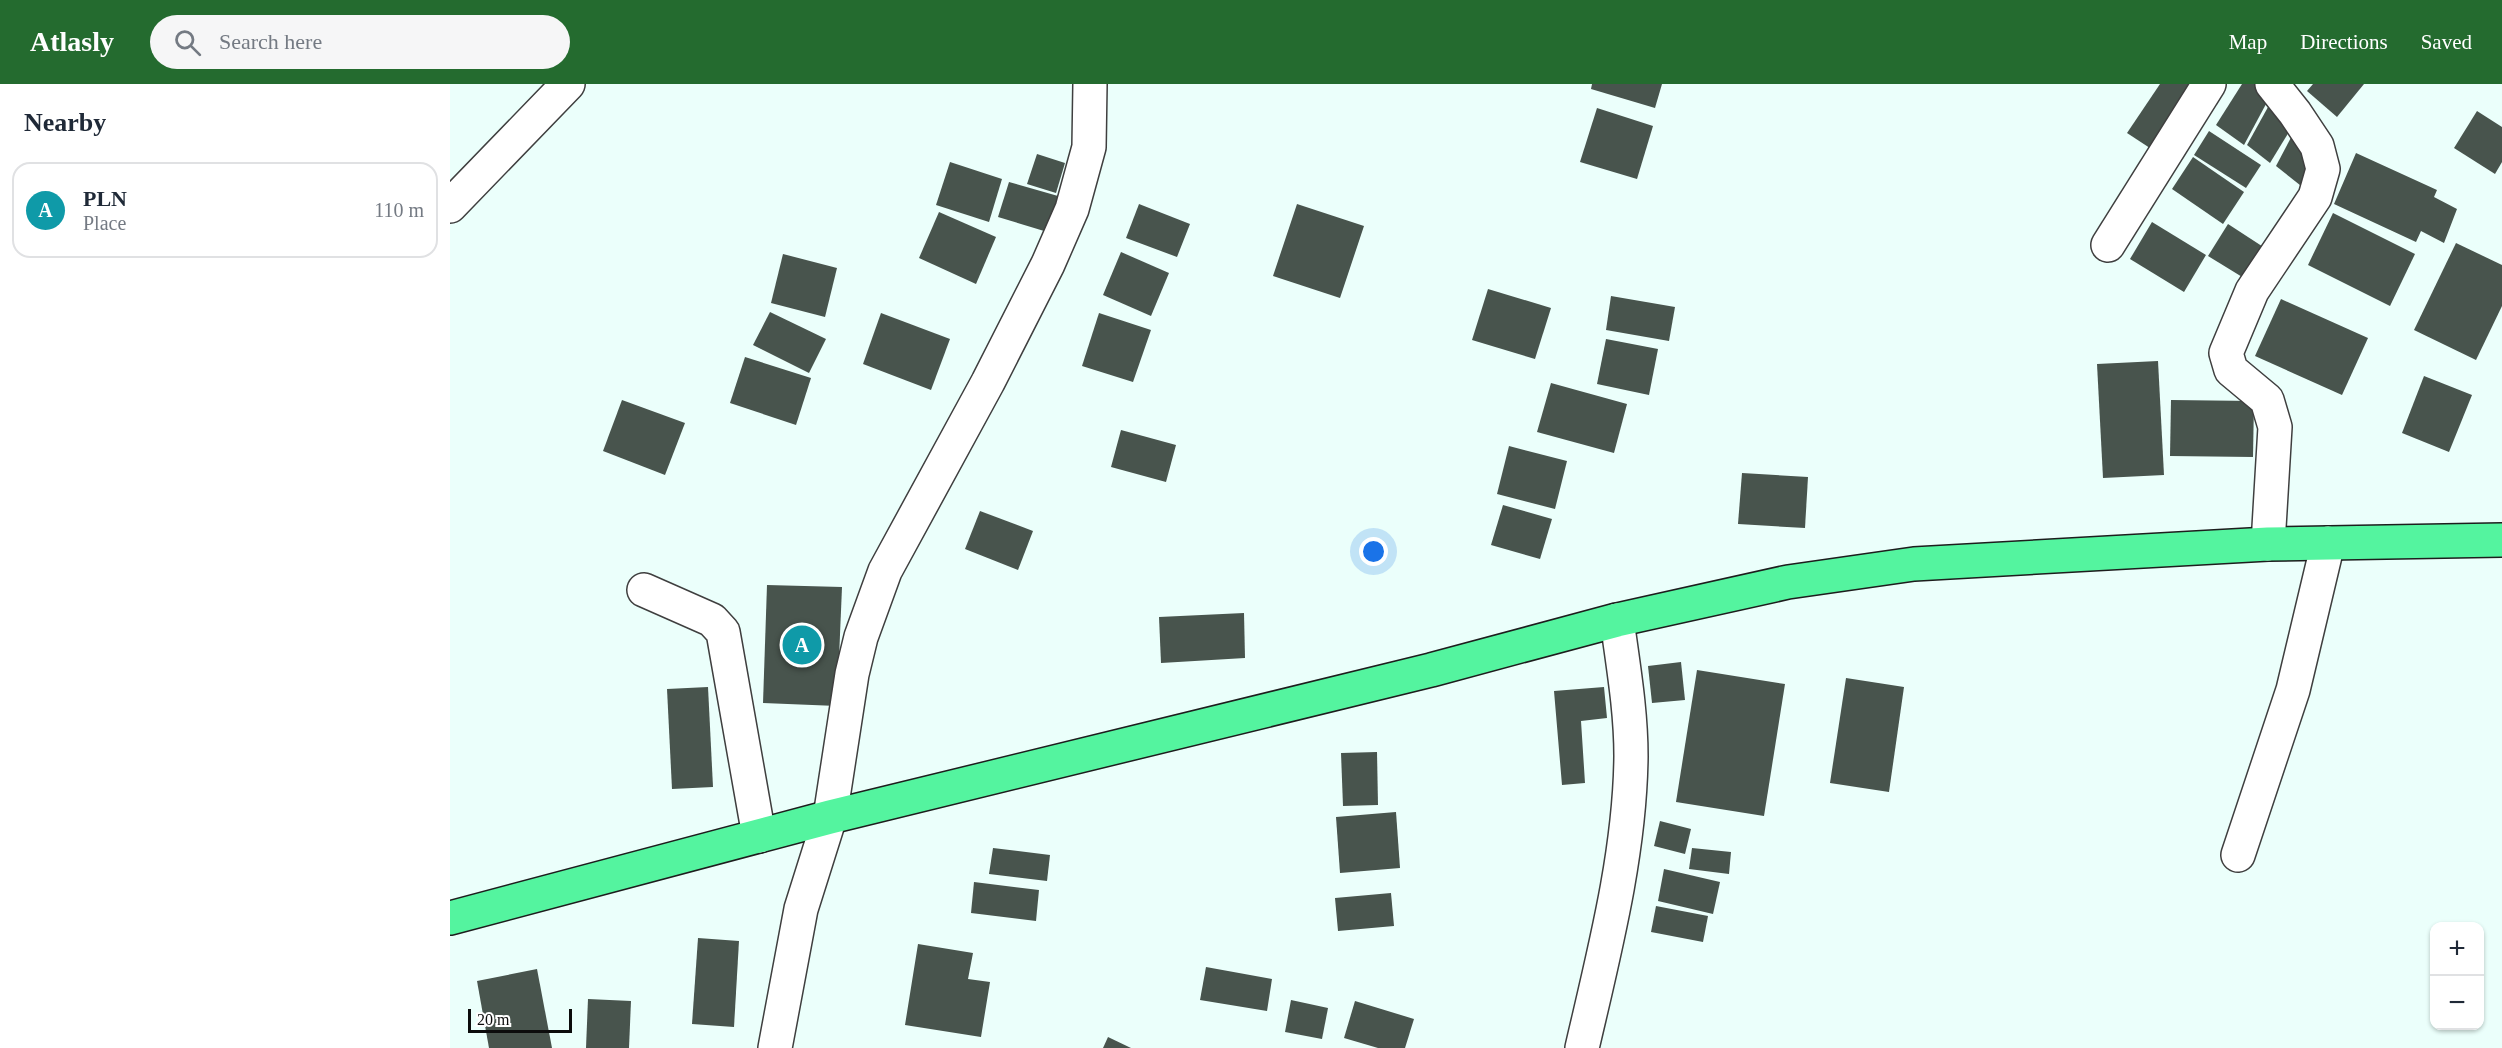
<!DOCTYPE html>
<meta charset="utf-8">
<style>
:root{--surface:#fff;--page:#f6f6f7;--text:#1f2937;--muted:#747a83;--line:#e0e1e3;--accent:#246b2f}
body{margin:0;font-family:"Times New Roman",serif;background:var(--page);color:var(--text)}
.controls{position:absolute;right:18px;bottom:18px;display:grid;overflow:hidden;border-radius:12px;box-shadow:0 2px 4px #0004}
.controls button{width:54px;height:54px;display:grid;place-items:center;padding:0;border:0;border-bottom:2px solid var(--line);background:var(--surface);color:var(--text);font:30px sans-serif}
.scale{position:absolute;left:18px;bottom:15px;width:104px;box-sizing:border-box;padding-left:6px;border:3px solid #0c0c0c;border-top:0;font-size:16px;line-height:21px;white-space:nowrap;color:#0c0c0c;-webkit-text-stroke:4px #fff;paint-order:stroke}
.you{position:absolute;left:924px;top:468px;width:21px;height:21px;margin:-15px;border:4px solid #fff;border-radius:50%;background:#1a73e8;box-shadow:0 0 0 9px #1a73e833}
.badge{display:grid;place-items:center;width:39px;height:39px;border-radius:50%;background:var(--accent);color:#fff;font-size:20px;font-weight:700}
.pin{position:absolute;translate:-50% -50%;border:3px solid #fff;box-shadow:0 2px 6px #0006}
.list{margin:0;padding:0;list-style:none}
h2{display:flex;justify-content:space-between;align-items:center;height:78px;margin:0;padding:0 24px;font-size:26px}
h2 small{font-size:20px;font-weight:400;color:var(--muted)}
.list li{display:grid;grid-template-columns:39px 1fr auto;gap:18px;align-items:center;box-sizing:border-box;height:96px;margin:0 12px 12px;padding:0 12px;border:2px solid var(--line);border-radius:18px}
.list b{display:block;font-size:22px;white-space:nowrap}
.list p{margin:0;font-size:20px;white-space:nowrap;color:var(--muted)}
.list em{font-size:20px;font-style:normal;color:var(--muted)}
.icon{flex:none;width:33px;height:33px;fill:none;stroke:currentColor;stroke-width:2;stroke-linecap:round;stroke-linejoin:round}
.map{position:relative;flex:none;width:2052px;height:964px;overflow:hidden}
header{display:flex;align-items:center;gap:36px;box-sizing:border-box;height:84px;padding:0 30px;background:var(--accent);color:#fff}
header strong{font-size:28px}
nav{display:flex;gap:33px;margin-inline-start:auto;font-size:21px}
.search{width:420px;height:54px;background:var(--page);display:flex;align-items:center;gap:15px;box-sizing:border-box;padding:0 21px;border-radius:33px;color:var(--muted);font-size:22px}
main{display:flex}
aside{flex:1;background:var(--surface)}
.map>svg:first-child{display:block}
</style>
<header>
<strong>Atlasly</strong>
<div class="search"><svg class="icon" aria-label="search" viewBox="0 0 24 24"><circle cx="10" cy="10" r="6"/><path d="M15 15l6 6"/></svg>Search here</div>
<nav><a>Map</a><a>Directions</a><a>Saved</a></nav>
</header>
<main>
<aside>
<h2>Nearby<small></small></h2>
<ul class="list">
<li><span class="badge" style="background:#0f9aa8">A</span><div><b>PLN</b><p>Place</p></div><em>110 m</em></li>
</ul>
</aside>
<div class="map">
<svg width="2052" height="964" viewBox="0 0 2052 964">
<rect width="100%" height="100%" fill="#ebfffb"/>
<g fill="#48544d">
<path d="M1142,0H1212L1205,24L1141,5Z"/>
<path d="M1710,0H1739L1749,5L1709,70L1677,49Z"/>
<path d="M1792,0H1816L1823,7L1794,61L1766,41Z"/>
<path d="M1863,0H1914L1887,33L1857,7Z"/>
<path d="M1823,14L1845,38L1820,79L1797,61Z"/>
<path d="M1147,24L1203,42L1187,95L1130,78Z"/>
<path d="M2027,27L2052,43V78L2045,90L2004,64Z"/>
<path d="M1846,44L1862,61L1860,109L1826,82Z"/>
<path d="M1759,47L1811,81L1796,104L1744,71Z"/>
<path d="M1906,69L1987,106L1984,113L2007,125L1994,159L1971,147L1966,158L1884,120Z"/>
<path d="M587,70L615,79L606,109L577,100Z"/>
<path d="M1743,73L1794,108L1773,140L1722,105Z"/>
<path d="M500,78L552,95L539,138L486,121Z"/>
<path d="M559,98L615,114L604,150L548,133Z"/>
<path d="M689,120L740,140L727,173L676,154Z"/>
<path d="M847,120L914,142L890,214L823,192Z"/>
<path d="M489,128L546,153L526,200L469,174Z"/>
<path d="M1883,129L1965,170L1940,222L1858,181Z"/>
<path d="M1702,138L1756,171L1734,208L1680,175Z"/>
<path d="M1778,140L1821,168L1802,199L1758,172Z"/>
<path d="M2006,159L2052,181V222L2026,276L1964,246Z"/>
<path d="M671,168L719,189L701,232L653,211Z"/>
<path d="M333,170L387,184L375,233L321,219Z"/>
<path d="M1038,205L1101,224L1085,275L1022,256Z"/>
<path d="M1161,212L1225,223L1219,257L1156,246Z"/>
<path d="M1831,215L1918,254L1892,311L1805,272Z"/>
<path d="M320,228L376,255L359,289L303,261Z"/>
<path d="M431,229L500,255L481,306L413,280Z"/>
<path d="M649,229L701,246L683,298L632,282Z"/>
<path d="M1156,255L1208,265L1199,311L1147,300Z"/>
<path d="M295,273L361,294L346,341L280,319Z"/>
<path d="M1708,277L1714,391L1653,394L1647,280Z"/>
<path d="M1974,292L2022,311L1999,368L1952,349Z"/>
<path d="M1101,299L1177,320L1164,369L1087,348Z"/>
<path d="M172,316L235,339L215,391L153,367Z"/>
<path d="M1721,316L1804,317L1803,373L1720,372Z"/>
<path d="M671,346L726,361L716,398L661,383Z"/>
<path d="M1059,362L1117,377L1105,425L1047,410Z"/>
<path d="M1292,389L1358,393L1355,444L1288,440Z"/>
<path d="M1053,421L1102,435L1090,475L1041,461Z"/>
<path d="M530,427L583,447L568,486L515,465Z"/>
<path d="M317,501L392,503L387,622L313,619Z"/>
<path d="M794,529L795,574L711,579L709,533Z"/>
<path d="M1231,578L1235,616L1202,619L1198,582Z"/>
<path d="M1247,586L1335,600L1314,732L1226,718Z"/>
<path d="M1396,594L1454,603L1439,708L1380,699Z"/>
<path d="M258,603L263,703L222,705L217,605Z"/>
<path d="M1154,603L1157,634L1131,637L1135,699L1112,701L1104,607Z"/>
<path d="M927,668L928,721L893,722L891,669Z"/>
<path d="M946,728L950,784L890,789L886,733Z"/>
<path d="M1210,737L1241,745L1235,770L1204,762Z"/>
<path d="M543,764L600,771L597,797L539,790Z"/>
<path d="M1242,764L1281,768L1279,790L1239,785Z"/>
<path d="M1214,785L1270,798L1263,830L1208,817Z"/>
<path d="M524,798L589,806L586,837L521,829Z"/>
<path d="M941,809L944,842L888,847L885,814Z"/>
<path d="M1206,822L1258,832L1253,858L1201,848Z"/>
<path d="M248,854L289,857L284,943L242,940Z"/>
<path d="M468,860L523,869L518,895L540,898L531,953L455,941Z"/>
<path d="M756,883L822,895L817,927L750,916Z"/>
<path d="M87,885L102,964H39L27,897Z"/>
<path d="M138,915L181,917L179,964H136Z"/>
<path d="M841,916L878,924L872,955L835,948Z"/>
<path d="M905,917L964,935L955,964H928L894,954Z"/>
<path d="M658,953L681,964H653Z"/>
</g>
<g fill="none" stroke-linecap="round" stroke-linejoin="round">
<g stroke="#3f3f3f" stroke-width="36">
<g id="minor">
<path d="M0,122L118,0"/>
<path d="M1658,161L1759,0"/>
<path d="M1818,460L1825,343L1817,316L1781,286L1776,269L1802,207L1865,113L1873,85L1867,62L1845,29L1822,0"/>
<path d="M194,506L262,536L273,548L309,752"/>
<path d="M1788,771L1843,606L1878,459"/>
<path d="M325,964L351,825L380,733L402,590L411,553L435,487L538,298L598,180L622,125L639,63L640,0"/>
<path d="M1132,964C1154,869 1180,770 1181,672C1181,626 1173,581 1167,536"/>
</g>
</g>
<g stroke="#1d1d1d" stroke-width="36">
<path id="highway" d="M0,834L380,733L981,586L1167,536L1338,498L1464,480L1818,460L2052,456"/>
</g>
<use href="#minor" stroke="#fff" stroke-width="33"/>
<use href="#highway" stroke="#54f49f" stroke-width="33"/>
</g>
</svg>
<div class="controls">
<button>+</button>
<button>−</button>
</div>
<div class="scale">20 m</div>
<div class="you"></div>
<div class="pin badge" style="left:352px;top:561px;background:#0f9aa8">A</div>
</div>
</main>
